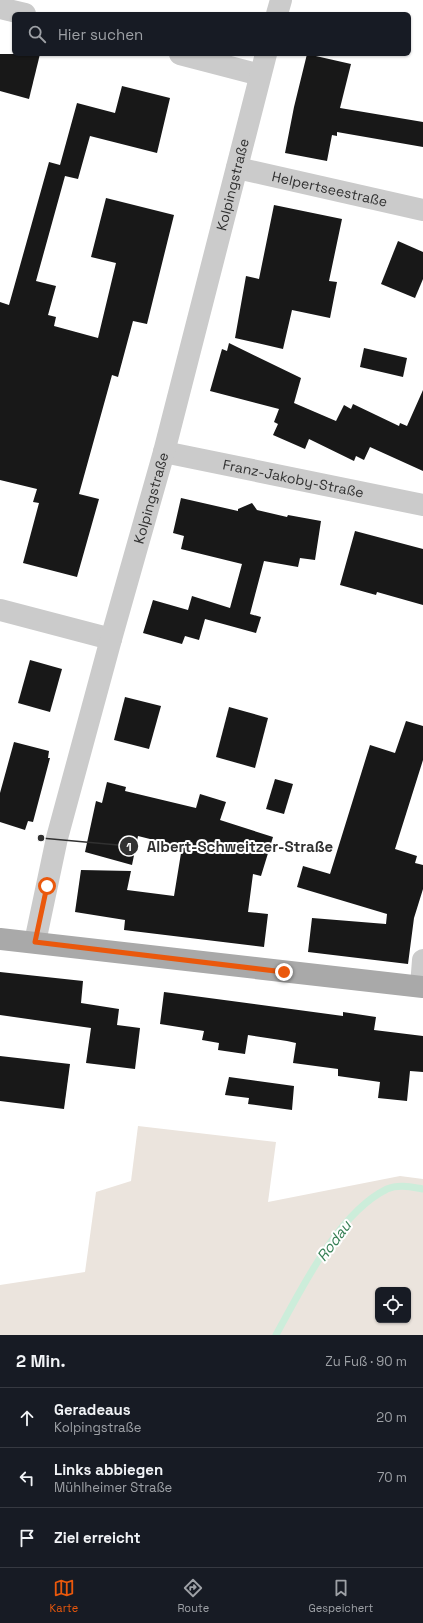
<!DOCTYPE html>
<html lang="de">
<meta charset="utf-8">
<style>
:root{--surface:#171b24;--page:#20242c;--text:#f1f3f6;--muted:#9ea1a6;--line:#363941;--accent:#ea580c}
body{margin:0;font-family:"Space Grotesk",sans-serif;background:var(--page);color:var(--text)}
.controls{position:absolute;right:12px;bottom:12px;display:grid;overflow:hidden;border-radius:6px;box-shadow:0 1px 3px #0004}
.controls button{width:36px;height:36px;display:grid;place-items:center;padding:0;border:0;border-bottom:1px solid var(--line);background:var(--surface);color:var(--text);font:20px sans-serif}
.stop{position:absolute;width:12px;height:12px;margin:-9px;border:3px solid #ea580c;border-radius:50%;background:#fff}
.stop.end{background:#ea580c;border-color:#fff;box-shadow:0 1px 4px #0008}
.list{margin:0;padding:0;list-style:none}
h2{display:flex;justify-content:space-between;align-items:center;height:52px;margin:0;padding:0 16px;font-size:17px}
h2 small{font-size:13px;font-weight:400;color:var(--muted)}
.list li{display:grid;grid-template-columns:26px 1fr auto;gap:12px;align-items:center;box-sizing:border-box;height:60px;padding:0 16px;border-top:1px solid var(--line)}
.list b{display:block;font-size:15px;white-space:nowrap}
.list p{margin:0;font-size:13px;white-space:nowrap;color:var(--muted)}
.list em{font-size:13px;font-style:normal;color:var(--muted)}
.icon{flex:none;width:22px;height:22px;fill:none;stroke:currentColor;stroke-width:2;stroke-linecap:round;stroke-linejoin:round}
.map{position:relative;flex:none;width:423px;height:1335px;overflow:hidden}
.search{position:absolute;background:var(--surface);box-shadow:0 1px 3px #0004;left:12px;right:12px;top:12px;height:44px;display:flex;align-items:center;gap:10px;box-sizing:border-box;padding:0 14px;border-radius:6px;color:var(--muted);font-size:15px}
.sheet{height:232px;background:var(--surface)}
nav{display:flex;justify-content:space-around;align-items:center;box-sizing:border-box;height:56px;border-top:1px solid var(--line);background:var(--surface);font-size:11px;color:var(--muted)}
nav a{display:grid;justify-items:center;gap:2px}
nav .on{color:var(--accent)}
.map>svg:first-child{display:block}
</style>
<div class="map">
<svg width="423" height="1335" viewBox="0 0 423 1335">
<rect width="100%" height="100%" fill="#fff"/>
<path fill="#ebe4dd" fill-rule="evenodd" d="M138,1126L276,1142L268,1202L400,1176L423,1179V1335H0V1285L85,1272L96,1192L131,1181ZM378,1290H408V1320H378Z"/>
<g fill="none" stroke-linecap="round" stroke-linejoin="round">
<path stroke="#ccedda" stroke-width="7" d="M276,1335C302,1288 338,1213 387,1189C399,1184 411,1187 423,1189"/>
</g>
<g fill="#181818">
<path d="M0,54H40L29,99L0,91Z"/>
<path d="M307,54L351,64L340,108L423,122V147L337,132V136L332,135L327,161L285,153L294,107Z"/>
<path d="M122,86L170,98L157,153L90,136L78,179L65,176L36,281L56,286L48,315L56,317L54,326L98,338L116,263L91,257L106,198L174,215L147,324L133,321L118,377L112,375L79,494L99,499L77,577L23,563L39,503L33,502L37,489L0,480V302L9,305L49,162L60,165L77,103L115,113Z"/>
<path d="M274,205L342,219L329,281L337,282L330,318L292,310L283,349L235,338L246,276L259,279Z"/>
<path d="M398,241L423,252V279L415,298L381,284Z"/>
<path d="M229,343L301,378L294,403L336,421L344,405L351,409L353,404L399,426L400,423L407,426L423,390V471L370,447L364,460L356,456L354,461L309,439L305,449L273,435L278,424L274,422L279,409L210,391L222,349L227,351Z"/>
<path d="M364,348L407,358L403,377L360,367Z"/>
<path d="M181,498L238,511V509L252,503L257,510L287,517L288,515L321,521L315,560L300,558L298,567L264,561L250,614L261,617L256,633L205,619L199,640L185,636L182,644L143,633L153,600L188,610L192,596L230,608L242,564L181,549L184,536L173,533Z"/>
<path d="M355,531L423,549V605L377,592L376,595L340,585Z"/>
<path d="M30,660L62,669L50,712L18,703Z"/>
<path d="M125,697L161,706L149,749L114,740Z"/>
<path d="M229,707L268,718L255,768L216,757Z"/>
<path d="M406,721L423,726V760L395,849L417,856L415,863L423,865V889L414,918L408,964L308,952L312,918L386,924L387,914L297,887L303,866L330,874L370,745L395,753Z"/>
<path d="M14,742L49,751L48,758H50L33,822L28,821L25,830L0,822V793Z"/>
<path d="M275,779L293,784L284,814L266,809Z"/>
<path d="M107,782L126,787L125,791L196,808L200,794L226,802L220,820L273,837L261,876L253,874L248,912L268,914L264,947L124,930L125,920L75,912L81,870L131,871L127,890L174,896L182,847L138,836L132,865L85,852L96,801L102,803Z"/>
<path d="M0,972L83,981L81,1003L119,1009L117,1025L140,1028L135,1069L86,1063L91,1028L0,1015Z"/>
<path d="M164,992L343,1016V1012L376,1017L374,1030L423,1036V1072L410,1071L407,1101L378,1098L380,1082L338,1076V1069L293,1063L296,1043L287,1041L248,1035L245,1054L218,1050L219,1043L202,1040L204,1031L160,1024Z"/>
<path d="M0,1056L70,1064L64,1109L0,1101Z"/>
<path d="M229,1077L294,1086L292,1110L248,1104L249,1098L225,1095Z"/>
</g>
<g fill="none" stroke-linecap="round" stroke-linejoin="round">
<g stroke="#cbcbcb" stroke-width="22">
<path d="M0,8L25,14"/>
<path d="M277,14L281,0"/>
<path d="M180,54L260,75"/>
<path id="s1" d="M237,168L423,210"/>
<path id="s2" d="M164,452L423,505"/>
<path d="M0,610L111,639"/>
<path id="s3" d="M35,942L57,838L111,639L164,452L266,54"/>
<path d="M421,986L423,960"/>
</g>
<path stroke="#a9a9a9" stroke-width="22" d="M0,939L423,987"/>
</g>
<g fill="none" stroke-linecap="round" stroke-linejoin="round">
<path stroke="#ea580c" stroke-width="5" d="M47,886L35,942L284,972"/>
</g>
<g text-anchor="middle" stroke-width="4" stroke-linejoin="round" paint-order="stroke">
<g font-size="14" fill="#313131" stroke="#fff">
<text dy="5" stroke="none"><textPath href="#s3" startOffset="783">Kolpingstraße</textPath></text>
<text dy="5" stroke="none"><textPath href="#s1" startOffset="95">Helpertseestraße</textPath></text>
<text dy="5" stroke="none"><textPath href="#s2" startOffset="132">Franz-Jakoby-Straße</textPath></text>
<text dy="5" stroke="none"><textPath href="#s3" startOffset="459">Kolpingstraße</textPath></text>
</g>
<g font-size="15" font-style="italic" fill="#388056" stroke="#fff">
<text transform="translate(334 1241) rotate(-53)" y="5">Rodau</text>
</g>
</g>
<path fill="none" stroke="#313131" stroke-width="1.5" d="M41 838L129 846"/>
<g fill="#313131" stroke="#fff" stroke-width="1.5">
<circle cx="41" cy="838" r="4"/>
<circle cx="129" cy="846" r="10"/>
</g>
<g font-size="12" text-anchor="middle" font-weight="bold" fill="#fff">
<text x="129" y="851">1</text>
</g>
<g font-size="15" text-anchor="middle" font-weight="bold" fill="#313131" stroke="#fff" stroke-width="4" stroke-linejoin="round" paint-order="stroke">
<text x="240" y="852">Albert-Schweitzer-Straße</text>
</g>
</svg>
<div class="controls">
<button><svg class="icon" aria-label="locate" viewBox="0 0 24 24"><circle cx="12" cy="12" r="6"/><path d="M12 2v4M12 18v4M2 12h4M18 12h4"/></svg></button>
</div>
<div class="stop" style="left:47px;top:886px"></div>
<div class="stop end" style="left:284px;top:972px"></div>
<div class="search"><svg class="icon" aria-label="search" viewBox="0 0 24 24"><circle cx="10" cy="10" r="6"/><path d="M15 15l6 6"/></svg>Hier suchen</div>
</div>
<section class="sheet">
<h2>2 Min.<small>Zu Fuß · 90 m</small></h2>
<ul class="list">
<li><svg class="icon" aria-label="ahead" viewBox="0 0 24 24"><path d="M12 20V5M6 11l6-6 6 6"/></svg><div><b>Geradeaus</b><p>Kolpingstraße</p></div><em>20 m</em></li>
<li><svg class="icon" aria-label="left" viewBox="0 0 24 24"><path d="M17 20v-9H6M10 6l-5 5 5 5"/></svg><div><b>Links abbiegen</b><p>Mühlheimer Straße</p></div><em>70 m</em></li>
<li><svg class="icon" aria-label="arrive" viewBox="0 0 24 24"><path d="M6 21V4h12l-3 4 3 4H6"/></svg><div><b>Ziel erreicht</b></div></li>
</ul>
</section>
<nav>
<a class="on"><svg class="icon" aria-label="map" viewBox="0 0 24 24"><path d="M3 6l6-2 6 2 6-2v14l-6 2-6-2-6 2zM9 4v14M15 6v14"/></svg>Karte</a>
<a><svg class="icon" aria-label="directions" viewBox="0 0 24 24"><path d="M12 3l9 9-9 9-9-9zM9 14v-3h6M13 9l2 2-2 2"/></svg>Route</a>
<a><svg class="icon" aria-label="saved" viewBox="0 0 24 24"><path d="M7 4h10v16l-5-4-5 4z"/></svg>Gespeichert</a>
</nav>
